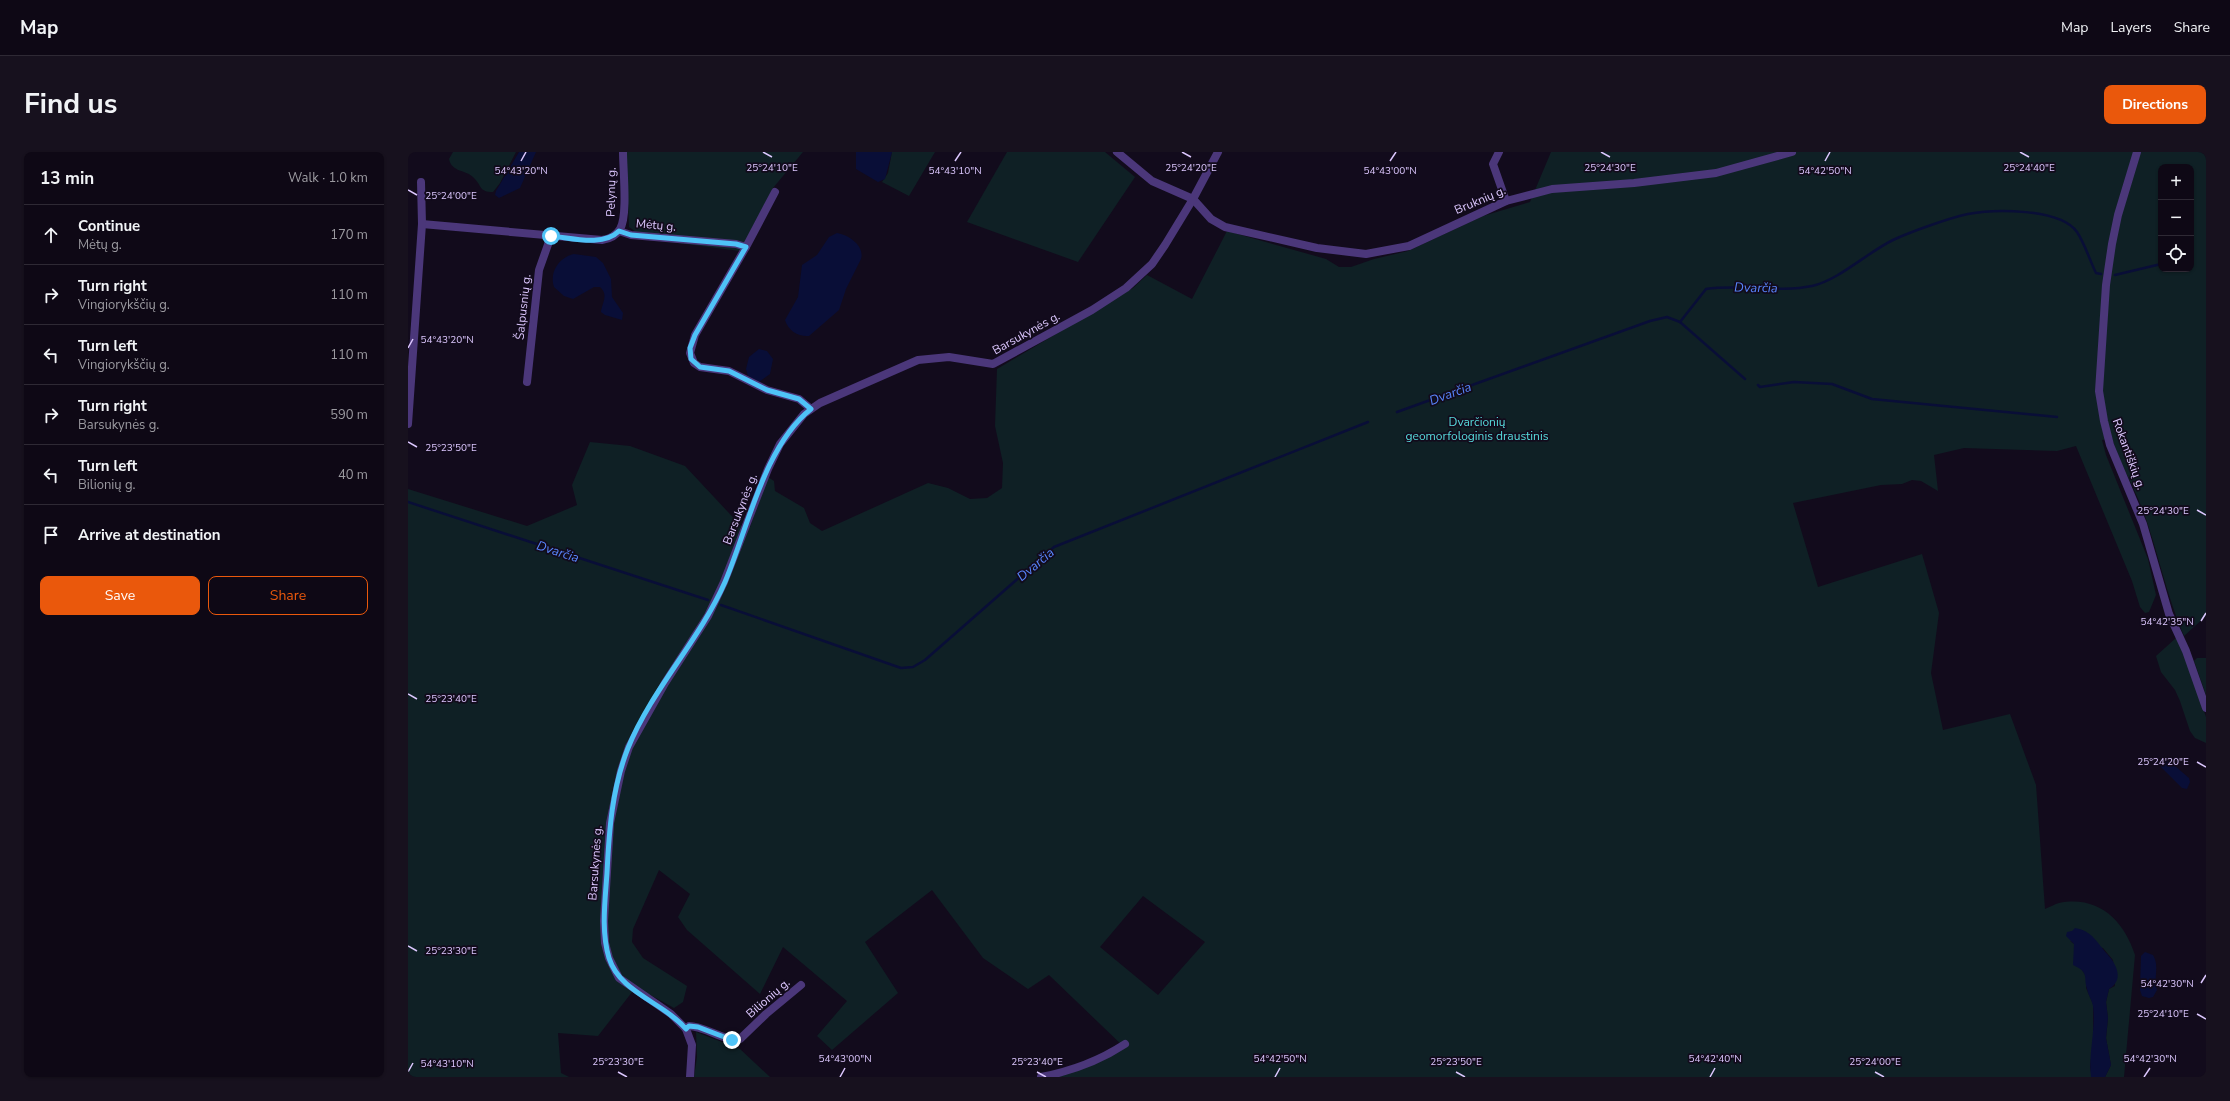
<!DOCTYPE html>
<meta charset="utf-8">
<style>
:root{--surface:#0e0815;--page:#17111e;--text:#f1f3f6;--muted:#9b9aa0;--line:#2e2934;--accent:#ea580c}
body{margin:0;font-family:"Nunito Sans",sans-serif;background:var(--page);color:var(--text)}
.controls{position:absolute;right:12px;top:12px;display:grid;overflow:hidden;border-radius:8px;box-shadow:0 1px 3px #0004}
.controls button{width:36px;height:36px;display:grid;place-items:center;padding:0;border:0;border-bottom:1px solid var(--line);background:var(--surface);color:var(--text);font:20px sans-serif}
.stop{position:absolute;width:12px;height:12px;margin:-9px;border:3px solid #4fc3f7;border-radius:50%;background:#fff}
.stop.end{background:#4fc3f7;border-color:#fff;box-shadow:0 1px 4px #0008}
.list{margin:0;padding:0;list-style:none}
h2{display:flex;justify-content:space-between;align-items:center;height:52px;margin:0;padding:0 16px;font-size:17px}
h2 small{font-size:13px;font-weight:400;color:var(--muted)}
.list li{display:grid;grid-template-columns:26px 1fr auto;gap:12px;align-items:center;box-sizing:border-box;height:60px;padding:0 16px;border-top:1px solid var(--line)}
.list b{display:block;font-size:15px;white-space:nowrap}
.list p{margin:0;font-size:13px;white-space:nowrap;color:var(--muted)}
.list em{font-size:13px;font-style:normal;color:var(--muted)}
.actions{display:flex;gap:8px;padding:12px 16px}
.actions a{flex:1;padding:9px 0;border:1px solid var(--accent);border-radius:8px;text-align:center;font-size:14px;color:var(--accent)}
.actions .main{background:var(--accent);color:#fff}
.icon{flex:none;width:22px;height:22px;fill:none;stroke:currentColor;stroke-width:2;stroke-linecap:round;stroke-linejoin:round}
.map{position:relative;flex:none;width:1798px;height:925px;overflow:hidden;border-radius:8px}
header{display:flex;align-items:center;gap:24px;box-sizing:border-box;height:56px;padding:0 20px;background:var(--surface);border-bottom:1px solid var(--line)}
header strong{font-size:19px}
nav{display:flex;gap:22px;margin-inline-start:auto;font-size:14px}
.intro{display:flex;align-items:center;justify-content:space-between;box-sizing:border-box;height:96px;padding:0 24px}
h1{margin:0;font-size:28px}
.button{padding:10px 18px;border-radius:8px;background:var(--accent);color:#fff;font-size:14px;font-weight:700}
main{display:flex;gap:24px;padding:0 24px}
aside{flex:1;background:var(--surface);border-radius:8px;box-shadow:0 1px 3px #0004}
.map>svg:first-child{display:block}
</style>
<header>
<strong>Map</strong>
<nav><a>Map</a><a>Layers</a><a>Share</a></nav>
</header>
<div class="intro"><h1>Find us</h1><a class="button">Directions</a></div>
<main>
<aside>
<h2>13 min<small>Walk · 1.0 km</small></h2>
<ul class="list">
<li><svg class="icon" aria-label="ahead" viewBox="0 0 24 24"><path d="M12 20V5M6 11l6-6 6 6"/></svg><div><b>Continue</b><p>Mėtų g.</p></div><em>170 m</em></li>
<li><svg class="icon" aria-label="right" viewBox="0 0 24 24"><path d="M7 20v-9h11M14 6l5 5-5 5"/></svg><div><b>Turn right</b><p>Vingiorykščių g.</p></div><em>110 m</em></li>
<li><svg class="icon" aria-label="left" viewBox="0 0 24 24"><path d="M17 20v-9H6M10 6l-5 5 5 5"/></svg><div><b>Turn left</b><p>Vingiorykščių g.</p></div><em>110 m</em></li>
<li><svg class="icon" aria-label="right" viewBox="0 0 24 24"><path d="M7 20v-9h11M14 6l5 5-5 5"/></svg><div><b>Turn right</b><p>Barsukynės g.</p></div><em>590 m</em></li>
<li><svg class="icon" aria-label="left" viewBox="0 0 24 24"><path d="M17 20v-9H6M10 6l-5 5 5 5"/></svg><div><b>Turn left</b><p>Bilionių g.</p></div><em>40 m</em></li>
<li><svg class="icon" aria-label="arrive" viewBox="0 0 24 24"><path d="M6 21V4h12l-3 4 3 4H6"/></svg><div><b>Arrive at destination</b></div></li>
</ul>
<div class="actions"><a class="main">Save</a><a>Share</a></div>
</aside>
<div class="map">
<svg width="1798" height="925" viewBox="0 0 1798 925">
<rect width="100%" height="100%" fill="#120b1c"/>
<g fill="#0f2025" fill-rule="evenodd">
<path d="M45,0H108L92,31L85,40C71,40 74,34 66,26C58,17 44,21 41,7Z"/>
<path d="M218,0H395L365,36L332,99L238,87L221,75Z"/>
<path d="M484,0H527L501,44L474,30L480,21Z"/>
<path d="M599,0H697L727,25L670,110L559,70Z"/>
<path d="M1143,0H1798V464L1776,484C1758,443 1750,398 1734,356C1725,333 1711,310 1704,286L1694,288L1698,303L1740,407L1748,443L1741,460L1737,461L1732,455L1724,429L1668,294L1649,299L1556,296L1526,303L1530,339L1513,329L1504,328L1494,332L1473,333L1385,351L1410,435L1514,402L1531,461L1523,521L1535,578L1602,562L1628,633L1637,757C1642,755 1647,752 1651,751C1691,743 1716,769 1727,803L1716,925H1697L1703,913L1698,886L1700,866L1698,850L1701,837L1707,834L1705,808L1695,796L1662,789L1666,792V805L1679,826L1678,836L1685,852V890L1682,915L1684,925H644L717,896L641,823L620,837L575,806L524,738L457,790L490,841L424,898L409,884L439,849L375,795L352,842L279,778L270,765L282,742L251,718L225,777L224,790L235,806L279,834L275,850L266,856L228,835L190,884L150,881L153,921L161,925H0V337L119,374L169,353L164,333L182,290L222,294L277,314L334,375H342L360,325L366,329L367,339L396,356L402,371L414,379L520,331L540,336L562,347L579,346L594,336L595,311L587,274L589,217L725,136L739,123L784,147L819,79L918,107L931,115H943L966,107L1000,99L1075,64L1122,50ZM1753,15H1783V117H1753ZM735,744L797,790L750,843L692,795Z"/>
<path d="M1768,486L1776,499L1798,565V591L1787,586L1782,579L1772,549L1767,538L1753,520L1748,504Z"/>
<path d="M1789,506H1798V543L1786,509Z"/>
<path d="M288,880L332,897L362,925H286L289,905Z"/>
</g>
<g fill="#090e37">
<path d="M111,0H128L112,36L91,46L87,43L88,39Z"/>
<path d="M448,0H484L477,27L470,30L448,17Z"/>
<path d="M429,81C441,83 457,94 453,107L438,137L431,158L401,184C391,185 380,179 377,168L390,145L394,113L409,103L421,85Z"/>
<path d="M166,102L188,105L195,111L203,127L204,145L215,161L214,168L197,163L193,160C194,151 201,143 192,135H186L165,147L156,144L146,135C141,119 152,105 166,102Z"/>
<path d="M351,197L359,199L365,207L362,222L351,230L340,224L338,217L341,205Z"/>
<path d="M1754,606L1760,608L1781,626L1782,630L1779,637L1774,636L1753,615L1752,610Z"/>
<path d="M1667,776C1685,779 1689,791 1700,803C1709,813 1716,828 1701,837L1698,850L1700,866L1698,886L1703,913L1697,925H1683C1680,902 1688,878 1685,854C1684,848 1680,843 1679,837C1675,824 1682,821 1665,813L1666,792L1658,784L1659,780L1664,779Z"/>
<path d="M1737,800L1745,803C1752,814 1745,826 1749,838L1745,845L1741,846L1734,844L1732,838L1733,804Z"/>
</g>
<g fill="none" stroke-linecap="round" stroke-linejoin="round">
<g stroke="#090e37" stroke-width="2.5">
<path d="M1707,123L1753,112"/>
<path d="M1272,170L1337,227"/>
<path d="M1350,233L1352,235L1386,230L1424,232L1464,247L1649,265"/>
<path d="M989,260L1242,169L1259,165L1272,170L1298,137C1333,132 1370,141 1404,134C1431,128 1460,100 1485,88C1502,80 1541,66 1560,62C1586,57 1652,56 1669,80C1677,92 1682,109 1688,121L1693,122"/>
<path d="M0,350L300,448"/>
<path d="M313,453L493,516L505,515L517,508L646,395L960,270"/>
</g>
<g stroke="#4b377a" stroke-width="8">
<path d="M709,0L744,29L785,47L803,67L817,75L909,96L958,102L1001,94L1098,49L1144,37L1226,31L1308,21L1384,0"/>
<path d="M1091,0L1085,12L1098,49"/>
<path d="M1729,0L1710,63L1704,92L1698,133L1691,239L1696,269L1702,293L1735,372L1761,462L1778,499L1798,556"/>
<path d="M367,40L338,95L287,183L282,201L286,211L292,215L321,219L359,238L391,247L403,257"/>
<path d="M14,72L194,88C201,87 208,84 212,77C220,64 215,18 215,0"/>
<path d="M211,79L223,83L328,92L338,95"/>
<path d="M119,230L131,118L143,84"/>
<path d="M0,272L14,72L13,30"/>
<path d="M278,877L281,874C297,874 319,891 332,887L358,862L393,833"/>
<path d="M282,925L284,893L278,877L263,862L211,826L201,806L197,791L196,769L202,671L213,619L221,595L257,531L300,464L316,430L360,317L372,292L396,262L412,251L510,208L541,205L585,212L684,158L718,136L744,112L757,93L785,47L810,0"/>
<path d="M633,925C664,919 691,909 717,892"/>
</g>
</g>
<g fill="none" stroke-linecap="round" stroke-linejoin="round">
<path stroke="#4fc3f7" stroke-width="5" d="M143,84C164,86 195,95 211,79L223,83L328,92L338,95L287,183L282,196L283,207L292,215L321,219L359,238L391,247L403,257C356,294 340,376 317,430C291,489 244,537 220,596C204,636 201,679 199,721C197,750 193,779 201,806C212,841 255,850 278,877L281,874L290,875L324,888"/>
</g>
<path fill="none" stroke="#dcc7fe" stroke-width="1.5" d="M355,0L364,5M774,0L783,5M1193,0L1202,5M1612,0L1621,5M113,9L118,0M547,9L553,0M982,9L988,0M1417,9L1422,0M0,38L9,43M0,196L5,187M0,290L9,295M1789,358L1798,363M1793,469L1798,461M0,542L9,547M1789,610L1798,615M0,794L9,799M1793,831L1798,823M1789,862L1798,867M0,920L5,911M210,920L219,925M629,920L638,925M1048,920L1057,925M1467,920L1476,925M432,925L437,916M867,925L872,916M1302,925L1307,916M1736,925L1742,916"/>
<g text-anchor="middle" stroke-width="3.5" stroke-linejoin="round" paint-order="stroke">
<g font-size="12" fill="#dcc7fe" stroke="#120b1c">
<text transform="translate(203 40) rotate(-89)" y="4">Pelynų g.</text>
<text transform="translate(1072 48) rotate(-23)" y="4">Bruknių g.</text>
<text transform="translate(248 73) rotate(5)" y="4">Mėtų g.</text>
<text transform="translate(115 155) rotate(-84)" y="4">Šalpusnių g.</text>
<text transform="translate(618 181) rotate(-29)" y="4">Barsukynės g.</text>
<text transform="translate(1721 302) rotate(70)" y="4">Rokantiškių g.</text>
<text transform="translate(332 357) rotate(-69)" y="4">Barsukynės g.</text>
<text transform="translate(187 711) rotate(-86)" y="4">Barsukynės g.</text>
<text transform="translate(360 846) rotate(-41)" y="4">Bilionių g.</text>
</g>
<g font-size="12" fill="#56dadb" stroke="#120b1c">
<text x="1069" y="274">Dvarčionių<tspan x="1069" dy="14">geomorfologinis draustinis</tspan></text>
</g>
<g font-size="13" font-style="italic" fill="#5885fb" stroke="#120b1c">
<text transform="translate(1348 135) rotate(1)" y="5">Dvarčia</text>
<text transform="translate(1042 241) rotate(-20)" y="5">Dvarčia</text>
<text transform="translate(150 399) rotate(18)" y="5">Dvarčia</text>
<text transform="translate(627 412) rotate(-40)" y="5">Dvarčia</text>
</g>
</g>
<g font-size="10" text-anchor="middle" fill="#dcc7fe" stroke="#120b1c" stroke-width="3.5" stroke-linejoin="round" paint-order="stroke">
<text x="364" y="19">25°24'10"E</text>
<text x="783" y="19">25°24'20"E</text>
<text x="1202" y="19">25°24'30"E</text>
<text x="1621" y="19">25°24'40"E</text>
<text x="982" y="22">54°43'00"N</text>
<text x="113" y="22">54°43'20"N</text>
<text x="547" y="22">54°43'10"N</text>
<text x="1417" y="22">54°42'50"N</text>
<text x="43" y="47">25°24'00"E</text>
<text x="39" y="191">54°43'20"N</text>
<text x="43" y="299">25°23'50"E</text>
<text x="1755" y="362">25°24'30"E</text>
<text x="1759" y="473">54°42'35"N</text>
<text x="43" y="550">25°23'40"E</text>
<text x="1755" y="613">25°24'20"E</text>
<text x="43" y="802">25°23'30"E</text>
<text x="1759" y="835">54°42'30"N</text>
<text x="1755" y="865">25°24'10"E</text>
<text x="437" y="910">54°43'00"N</text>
<text x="872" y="910">54°42'50"N</text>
<text x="1307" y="910">54°42'40"N</text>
<text x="1742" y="910">54°42'30"N</text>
<text x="210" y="913">25°23'30"E</text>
<text x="629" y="913">25°23'40"E</text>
<text x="1048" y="913">25°23'50"E</text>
<text x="1467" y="913">25°24'00"E</text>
<text x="39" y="915">54°43'10"N</text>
</g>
</svg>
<div class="controls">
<button>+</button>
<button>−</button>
<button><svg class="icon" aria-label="locate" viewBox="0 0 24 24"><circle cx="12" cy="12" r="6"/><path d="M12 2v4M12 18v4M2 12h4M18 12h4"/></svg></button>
</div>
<div class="stop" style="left:143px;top:84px"></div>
<div class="stop end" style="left:324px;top:888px"></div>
</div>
</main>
